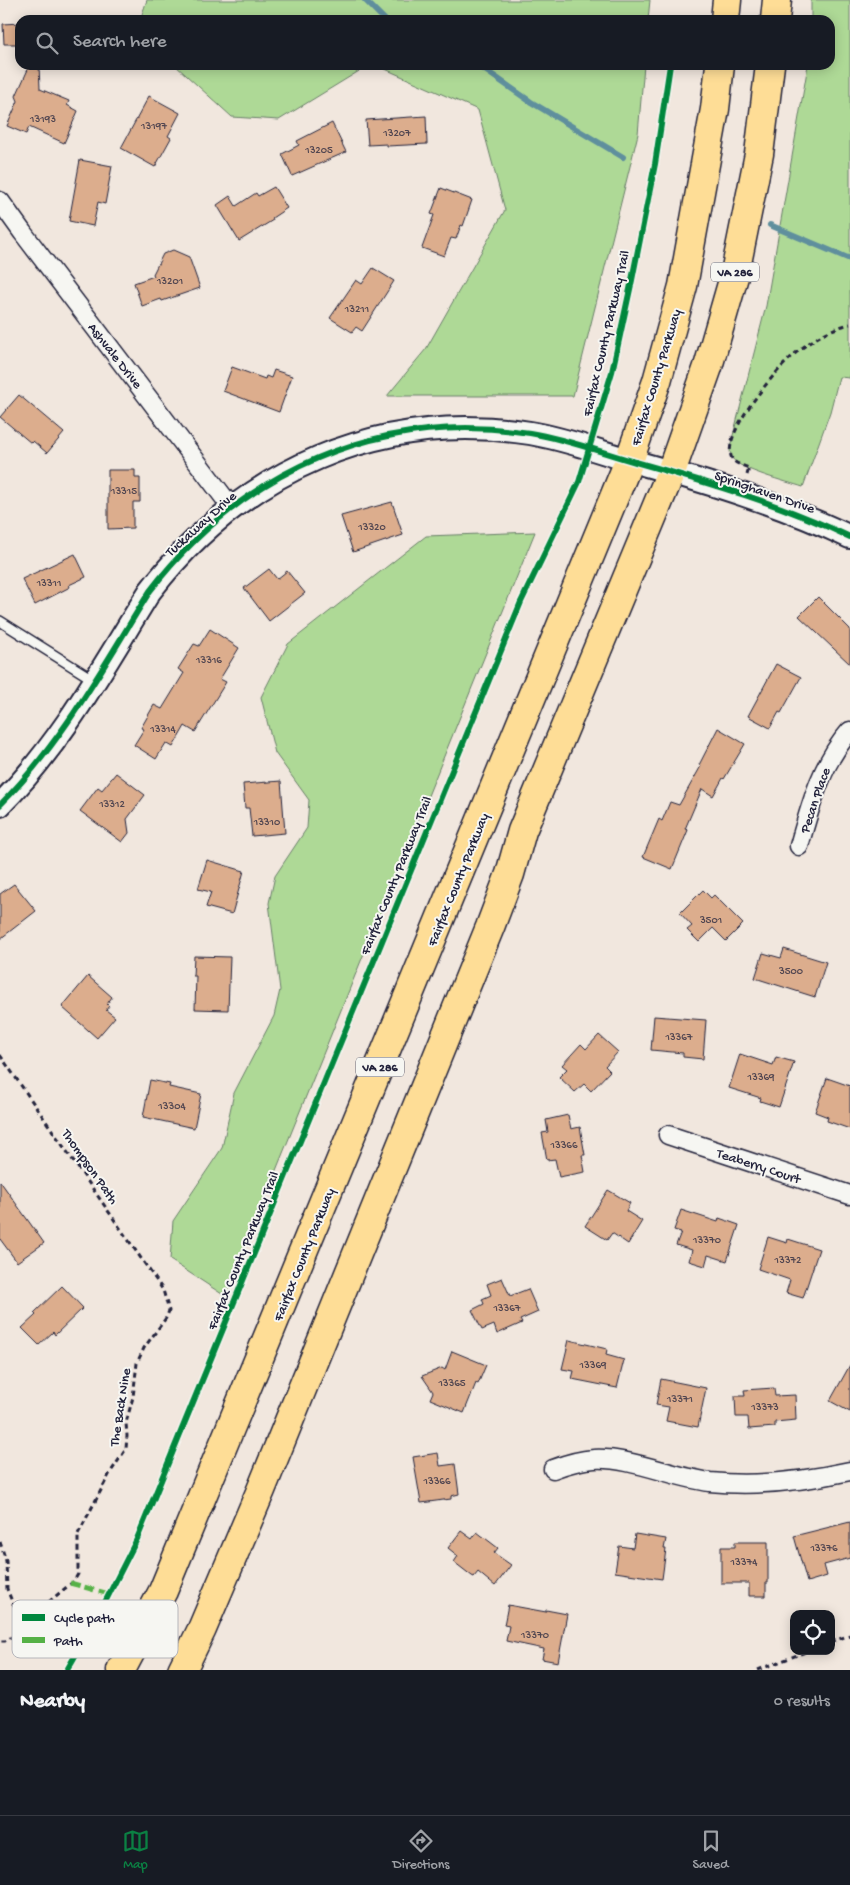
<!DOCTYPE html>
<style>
:root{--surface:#171b24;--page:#20242c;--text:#f1f3f6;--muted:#9ea1a6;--line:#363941;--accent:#0b8043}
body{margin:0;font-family:"Gochi Hand",sans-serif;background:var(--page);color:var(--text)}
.controls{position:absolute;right:15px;bottom:15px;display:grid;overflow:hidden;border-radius:10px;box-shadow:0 2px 12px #0003}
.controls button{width:45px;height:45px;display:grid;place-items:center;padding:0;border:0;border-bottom:1px solid var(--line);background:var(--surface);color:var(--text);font:25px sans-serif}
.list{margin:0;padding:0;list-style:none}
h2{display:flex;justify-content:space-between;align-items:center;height:65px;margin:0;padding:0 20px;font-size:21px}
h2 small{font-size:16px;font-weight:400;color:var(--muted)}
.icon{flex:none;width:28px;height:28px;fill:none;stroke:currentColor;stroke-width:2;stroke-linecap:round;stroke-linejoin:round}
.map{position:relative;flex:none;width:850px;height:1670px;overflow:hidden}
.search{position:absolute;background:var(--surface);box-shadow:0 2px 12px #0003;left:15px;right:15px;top:15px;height:55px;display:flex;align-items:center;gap:12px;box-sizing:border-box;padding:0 18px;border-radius:15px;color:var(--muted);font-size:19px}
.sheet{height:145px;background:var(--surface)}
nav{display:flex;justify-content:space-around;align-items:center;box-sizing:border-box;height:70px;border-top:1px solid var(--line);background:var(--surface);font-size:14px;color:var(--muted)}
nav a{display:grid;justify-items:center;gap:2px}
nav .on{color:var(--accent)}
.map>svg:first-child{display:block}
</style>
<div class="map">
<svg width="850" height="1670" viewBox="0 0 850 1670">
<rect width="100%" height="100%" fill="#f1e7de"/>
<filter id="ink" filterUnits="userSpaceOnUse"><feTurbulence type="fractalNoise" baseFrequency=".02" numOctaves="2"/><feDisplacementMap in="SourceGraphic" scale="10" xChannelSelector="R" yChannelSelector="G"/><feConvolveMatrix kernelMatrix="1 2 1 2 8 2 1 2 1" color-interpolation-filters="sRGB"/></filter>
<g filter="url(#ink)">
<g fill="#aed996" stroke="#687e68">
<path d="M147,0H650L648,20H140Z"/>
<path d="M811,0H850V378L839,377L830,412L803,487C788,482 739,470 732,458C730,455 730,451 730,447L766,306L808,65H830V20H811Z"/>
<path d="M175,65H369L279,120L232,117Z"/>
<path d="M376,65H644L638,134L573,396H387L426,349L505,210L478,110Z"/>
<path d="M535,532L225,1296L170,1260L173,1221L222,1148L234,1093L274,1016L280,990L269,903L275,876L307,828L309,800L275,753L261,697L288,644L426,536Z"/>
</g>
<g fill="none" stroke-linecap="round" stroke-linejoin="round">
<g stroke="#5e8f9d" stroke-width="6">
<path d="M365,0L385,20"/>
<path d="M478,65L531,102L623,157"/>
<path d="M770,225L850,259"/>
</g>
</g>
<g fill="#dcad8d" stroke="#22223b">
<path d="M20,23V44H4L3,24Z"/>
<path d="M30,65H39L40,89L69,101L67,105L78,111L64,143L29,127L26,134L7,126L18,101L16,96Z"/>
<path d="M149,96L180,113L168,136L171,138L155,167L121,148Z"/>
<path d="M426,116L427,144L387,146V144L368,145L366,120Z"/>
<path d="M332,123L346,152L292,176L282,154L299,145L297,141Z"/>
<path d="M80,160L112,166L105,204L98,202L93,226L69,221Z"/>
<path d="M274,187L287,208L272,218L273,220L239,241L217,205L230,196L236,206L256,193L258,196Z"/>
<path d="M441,188L472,200L463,226L461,225L456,239L451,238L444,256L422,248L434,215L431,214Z"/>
<path d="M173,250L189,257L200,288L162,301L161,299L142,306L134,283L154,276L153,274L163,254Z"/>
<path d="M373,268L394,281L362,331L356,327L352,332L330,318L356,280L362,284Z"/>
<path d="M232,367L265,379L266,376L271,378L274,370L292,376L279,412L223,391Z"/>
<path d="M19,395L64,433L47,453L33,441L31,443L0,417Z"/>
<path d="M108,470H135V478H140V502H133V528L108,529Z"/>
<path d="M392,502L403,535L353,552L341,516Z"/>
<path d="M75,554L86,577L69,585L70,587L35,605L22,579Z"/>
<path d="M269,569L277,579L287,571L305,593L269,621L244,588Z"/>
<path d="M818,597L850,629V664L799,616Z"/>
<path d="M210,629L239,648L220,679L226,682L195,732L185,726L173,747L166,743L156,759L134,745L144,729L141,728L154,705L162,709L184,673L178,669L194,644L199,646Z"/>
<path d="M776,664L801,677L781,713L779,712L770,728L748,716Z"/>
<path d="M718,728L745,744L724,779L723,778L713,796L702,789L685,829L688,830L672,869L643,857L659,819L662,821L670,802L679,805L701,766L699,765Z"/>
<path d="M116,773L145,795L127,819L129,833L122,842L80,811L98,787L102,790Z"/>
<path d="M281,781L285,833L252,836L249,808H245L243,784Z"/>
<path d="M207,860L244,871L232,914L206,907L211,892L198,889Z"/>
<path d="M14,884L36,911L0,939V894Z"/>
<path d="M703,890L711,898L714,895L743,924L726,941L713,928L699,942L687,930L692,926L680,913Z"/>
<path d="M784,949L826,962L815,997L755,978L763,953L781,958Z"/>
<path d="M194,956L230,957L228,1010L195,1009L196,976H193Z"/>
<path d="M88,976L112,997L107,1004L109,1006L106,1010L115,1017L97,1038L62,1007Z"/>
<path d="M654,1016L706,1020L703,1059L683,1057V1053L651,1050Z"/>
<path d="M599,1035L618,1052L605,1066L610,1071L591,1091L584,1084L575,1092L559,1077L567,1069L562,1065L581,1044L586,1049Z"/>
<path d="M740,1054L773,1065L776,1057L794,1062L779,1107L760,1101L761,1098L729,1088Z"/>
<path d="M827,1078L850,1086V1129L827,1121L828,1117L815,1112Z"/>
<path d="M150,1080L170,1084L169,1087L201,1094L194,1128L143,1117Z"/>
<path d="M568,1115L571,1129L580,1127L585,1155H582L585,1172L559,1177L555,1159L547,1160L542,1133L548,1132L546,1120Z"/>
<path d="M0,1181L44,1243L17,1262L0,1239Z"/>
<path d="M608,1190L630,1203L626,1211L642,1221L628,1244L612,1233L607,1240L585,1226Z"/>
<path d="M681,1210L718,1222L719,1218L739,1225L727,1261L708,1255L705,1266L689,1261L692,1250L676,1245L681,1232L674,1230Z"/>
<path d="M768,1237L787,1243L788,1239L819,1249L803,1298L786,1293L790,1280L758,1269Z"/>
<path d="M502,1278L510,1296L528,1289L538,1312L520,1320L522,1323L497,1334L494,1325L482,1330L472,1310L484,1304L482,1299L491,1295L487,1284Z"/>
<path d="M62,1286L83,1308L55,1335L53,1332L39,1345L22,1328L36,1315L34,1313Z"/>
<path d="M569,1340L607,1349L606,1355L624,1360L617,1388L572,1379L574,1371L562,1369Z"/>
<path d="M452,1351L486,1365L478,1384L476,1383L464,1413L430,1399L433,1392L422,1376L442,1368L445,1370Z"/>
<path d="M850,1365V1412L830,1401Z"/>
<path d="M661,1379L706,1388L698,1427L666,1421L669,1407L656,1405Z"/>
<path d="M774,1388L775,1396L795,1395L796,1420L775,1422V1427L749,1429L748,1417H736L735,1396H745L744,1390Z"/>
<path d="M438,1453L440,1466L455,1464L459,1494L451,1496V1499L421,1503L413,1457Z"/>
<path d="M850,1522V1558L824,1565L827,1576L807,1582L794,1536Z"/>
<path d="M461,1531L472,1539L477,1532L498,1548L494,1553L511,1565L495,1586L478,1572L474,1577L472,1576L454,1562L458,1556L448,1548Z"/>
<path d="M635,1534L666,1539L664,1549H666L662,1579L615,1572L619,1546L633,1548Z"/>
<path d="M735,1542H768V1583H766V1596H749V1583H721V1547H735Z"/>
<path d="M508,1605L546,1612V1610L567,1614L558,1662L542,1659L544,1649L506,1641L509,1626L504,1625Z"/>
</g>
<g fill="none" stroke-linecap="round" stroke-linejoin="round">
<g stroke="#22223b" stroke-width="12">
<path id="service" d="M0,621L94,680"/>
</g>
<g stroke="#22223b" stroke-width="21">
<g id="minor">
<path d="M0,201L23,233L232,508"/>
<path d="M799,846C811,804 821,764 850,731"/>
<path d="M668,1135L850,1195"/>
<path d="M553,1469C566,1464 580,1460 594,1459C630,1457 672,1477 710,1482C757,1487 804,1481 850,1471"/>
</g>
</g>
<g stroke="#22223b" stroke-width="26">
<path id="tertiary" d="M0,805C62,743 104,665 150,591C243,470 378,410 530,433C567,439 603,453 639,463C710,483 783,505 850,537"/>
</g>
<g stroke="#22223b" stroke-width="31">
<g id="trunk">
<path d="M725,20L727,0"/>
<path d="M775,20L777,0"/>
<path d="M121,1670L163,1591L629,461L657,381L683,286L715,109L720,65"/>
<path d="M182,1670L202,1629L261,1490L490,927L510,874L522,831L671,472L708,367L735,273L759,154L770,65"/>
</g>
</g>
<g stroke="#22223b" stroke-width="3" stroke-dasharray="5 4" stroke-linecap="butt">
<path d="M747,475L749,468C742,465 733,464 731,456C723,430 782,362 802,348C817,337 832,328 850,324"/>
<path d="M0,1055L163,1290L169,1311L166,1318L144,1348L137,1363L133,1397L126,1423L127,1436L126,1449L110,1473L78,1534V1574L74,1581L27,1620L17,1634L5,1641H0"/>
<path d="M0,1542L6,1561L7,1589L13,1604L27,1620"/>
<path d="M831,1642L850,1635"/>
<path d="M758,1670L808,1651"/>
</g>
<use href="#service" stroke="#f6f6f2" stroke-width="9"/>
<use href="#minor" stroke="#f6f6f2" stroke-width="18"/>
<use href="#tertiary" stroke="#f6f6f2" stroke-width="22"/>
<use href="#trunk" stroke="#fedd96" stroke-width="28"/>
<path stroke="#55b146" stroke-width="5" stroke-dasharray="10 5" stroke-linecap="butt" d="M70,1583L109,1594"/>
<g stroke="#f6f6f2" stroke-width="9">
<g id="cycleway">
<path d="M0,805C62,743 104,665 150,591C243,470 378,410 530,433C567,439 603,453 639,463C710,483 783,505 850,537"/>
<path d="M67,1670L98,1616L137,1539L521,602L579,482L612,372L632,280L655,164L670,65"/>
</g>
</g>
<use href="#cycleway" stroke="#00873e" stroke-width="6"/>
</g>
</g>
<g text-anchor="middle" stroke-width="4" stroke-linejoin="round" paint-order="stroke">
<g font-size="11" fill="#504550">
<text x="43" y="122">13193</text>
<text x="154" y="129">13197</text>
<text x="397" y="136">13207</text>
<text x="319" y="153">13205</text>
<text x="170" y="284">13201</text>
<text x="357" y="312">13211</text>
<text x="124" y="494">13315</text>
<text x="372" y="530">13320</text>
<text x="49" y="586">13311</text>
<text x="209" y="663">13316</text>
<text x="163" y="732">13314</text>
<text x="112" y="807">13312</text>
<text x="267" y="825">13310</text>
<text x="711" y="923">3501</text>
<text x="791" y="974">3500</text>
<text x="679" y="1040">13367</text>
<text x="761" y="1080">13369</text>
<text x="172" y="1109">13304</text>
<text x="564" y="1148">13366</text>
<text x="707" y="1243">13370</text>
<text x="788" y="1263">13372</text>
<text x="507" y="1311">13367</text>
<text x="593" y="1368">13369</text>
<text x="452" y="1386">13365</text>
<text x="680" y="1402">13371</text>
<text x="765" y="1410">13373</text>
<text x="437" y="1484">13366</text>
<text x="824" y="1551">13376</text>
<text x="744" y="1565">13374</text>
<text x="535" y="1638">13370</text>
</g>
<g fill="#f6f6f2" stroke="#626272" stroke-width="1">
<rect x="711" y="262.5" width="48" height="19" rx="4"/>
<rect x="356" y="1057.5" width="48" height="19" rx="4"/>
</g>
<g font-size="12" font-weight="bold" fill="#22223b">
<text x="735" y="276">VA 286</text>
<text x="380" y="1071">VA 286</text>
</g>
<g font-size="14" fill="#22223b" stroke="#f6f6f2">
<text transform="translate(605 333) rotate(-77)" y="5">Fairfax County Parkway Trail</text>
<text transform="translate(116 355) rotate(52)" y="5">Ashvale Drive</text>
<text transform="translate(655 377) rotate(-73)" y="5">Fairfax County Parkway</text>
<text transform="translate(765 491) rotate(19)" y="5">Springhaven Drive</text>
<text transform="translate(200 523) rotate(-42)" y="5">Tuckaway Drive</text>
<text transform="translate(814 800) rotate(-71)" y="5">Pecan Place</text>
<text transform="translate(395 875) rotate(-68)" y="5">Fairfax County Parkway Trail</text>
<text transform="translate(457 879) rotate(-68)" y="5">Fairfax County Parkway</text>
<text transform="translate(759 1165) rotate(18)" y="5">Teaberry Court</text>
<text transform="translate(91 1166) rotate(55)" y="5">Thompson Path</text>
<text transform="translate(242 1250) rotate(-68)" y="5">Fairfax County Parkway Trail</text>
<text transform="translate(303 1254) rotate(-68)" y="5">Fairfax County Parkway</text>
<text transform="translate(119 1407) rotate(-81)" y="5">The Back Nine</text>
</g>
</g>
<rect x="12" y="1600" width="166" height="58" rx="8" fill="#f6f6f2" stroke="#b6b6bb" stroke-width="1"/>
<rect x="22" y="1614" width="23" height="7" fill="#00873e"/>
<rect x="22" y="1637" width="23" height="6" fill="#55b146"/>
<g font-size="14" fill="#22223b">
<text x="54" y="1622">Cycle path</text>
<text x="54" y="1645">Path</text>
</g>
</svg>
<div class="controls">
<button><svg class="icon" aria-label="locate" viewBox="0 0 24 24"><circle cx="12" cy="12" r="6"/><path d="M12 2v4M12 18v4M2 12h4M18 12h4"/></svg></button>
</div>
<div class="search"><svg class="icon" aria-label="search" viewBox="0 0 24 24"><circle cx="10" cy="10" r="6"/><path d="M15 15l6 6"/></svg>Search here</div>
</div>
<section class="sheet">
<h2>Nearby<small>0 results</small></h2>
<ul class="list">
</ul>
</section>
<nav>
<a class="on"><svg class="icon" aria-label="map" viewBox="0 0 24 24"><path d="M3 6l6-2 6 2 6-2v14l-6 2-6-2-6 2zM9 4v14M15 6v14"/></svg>Map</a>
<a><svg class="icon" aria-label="directions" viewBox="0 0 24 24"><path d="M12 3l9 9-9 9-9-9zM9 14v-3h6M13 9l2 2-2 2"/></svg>Directions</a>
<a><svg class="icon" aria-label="saved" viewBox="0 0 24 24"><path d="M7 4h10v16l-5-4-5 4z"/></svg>Saved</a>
</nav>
